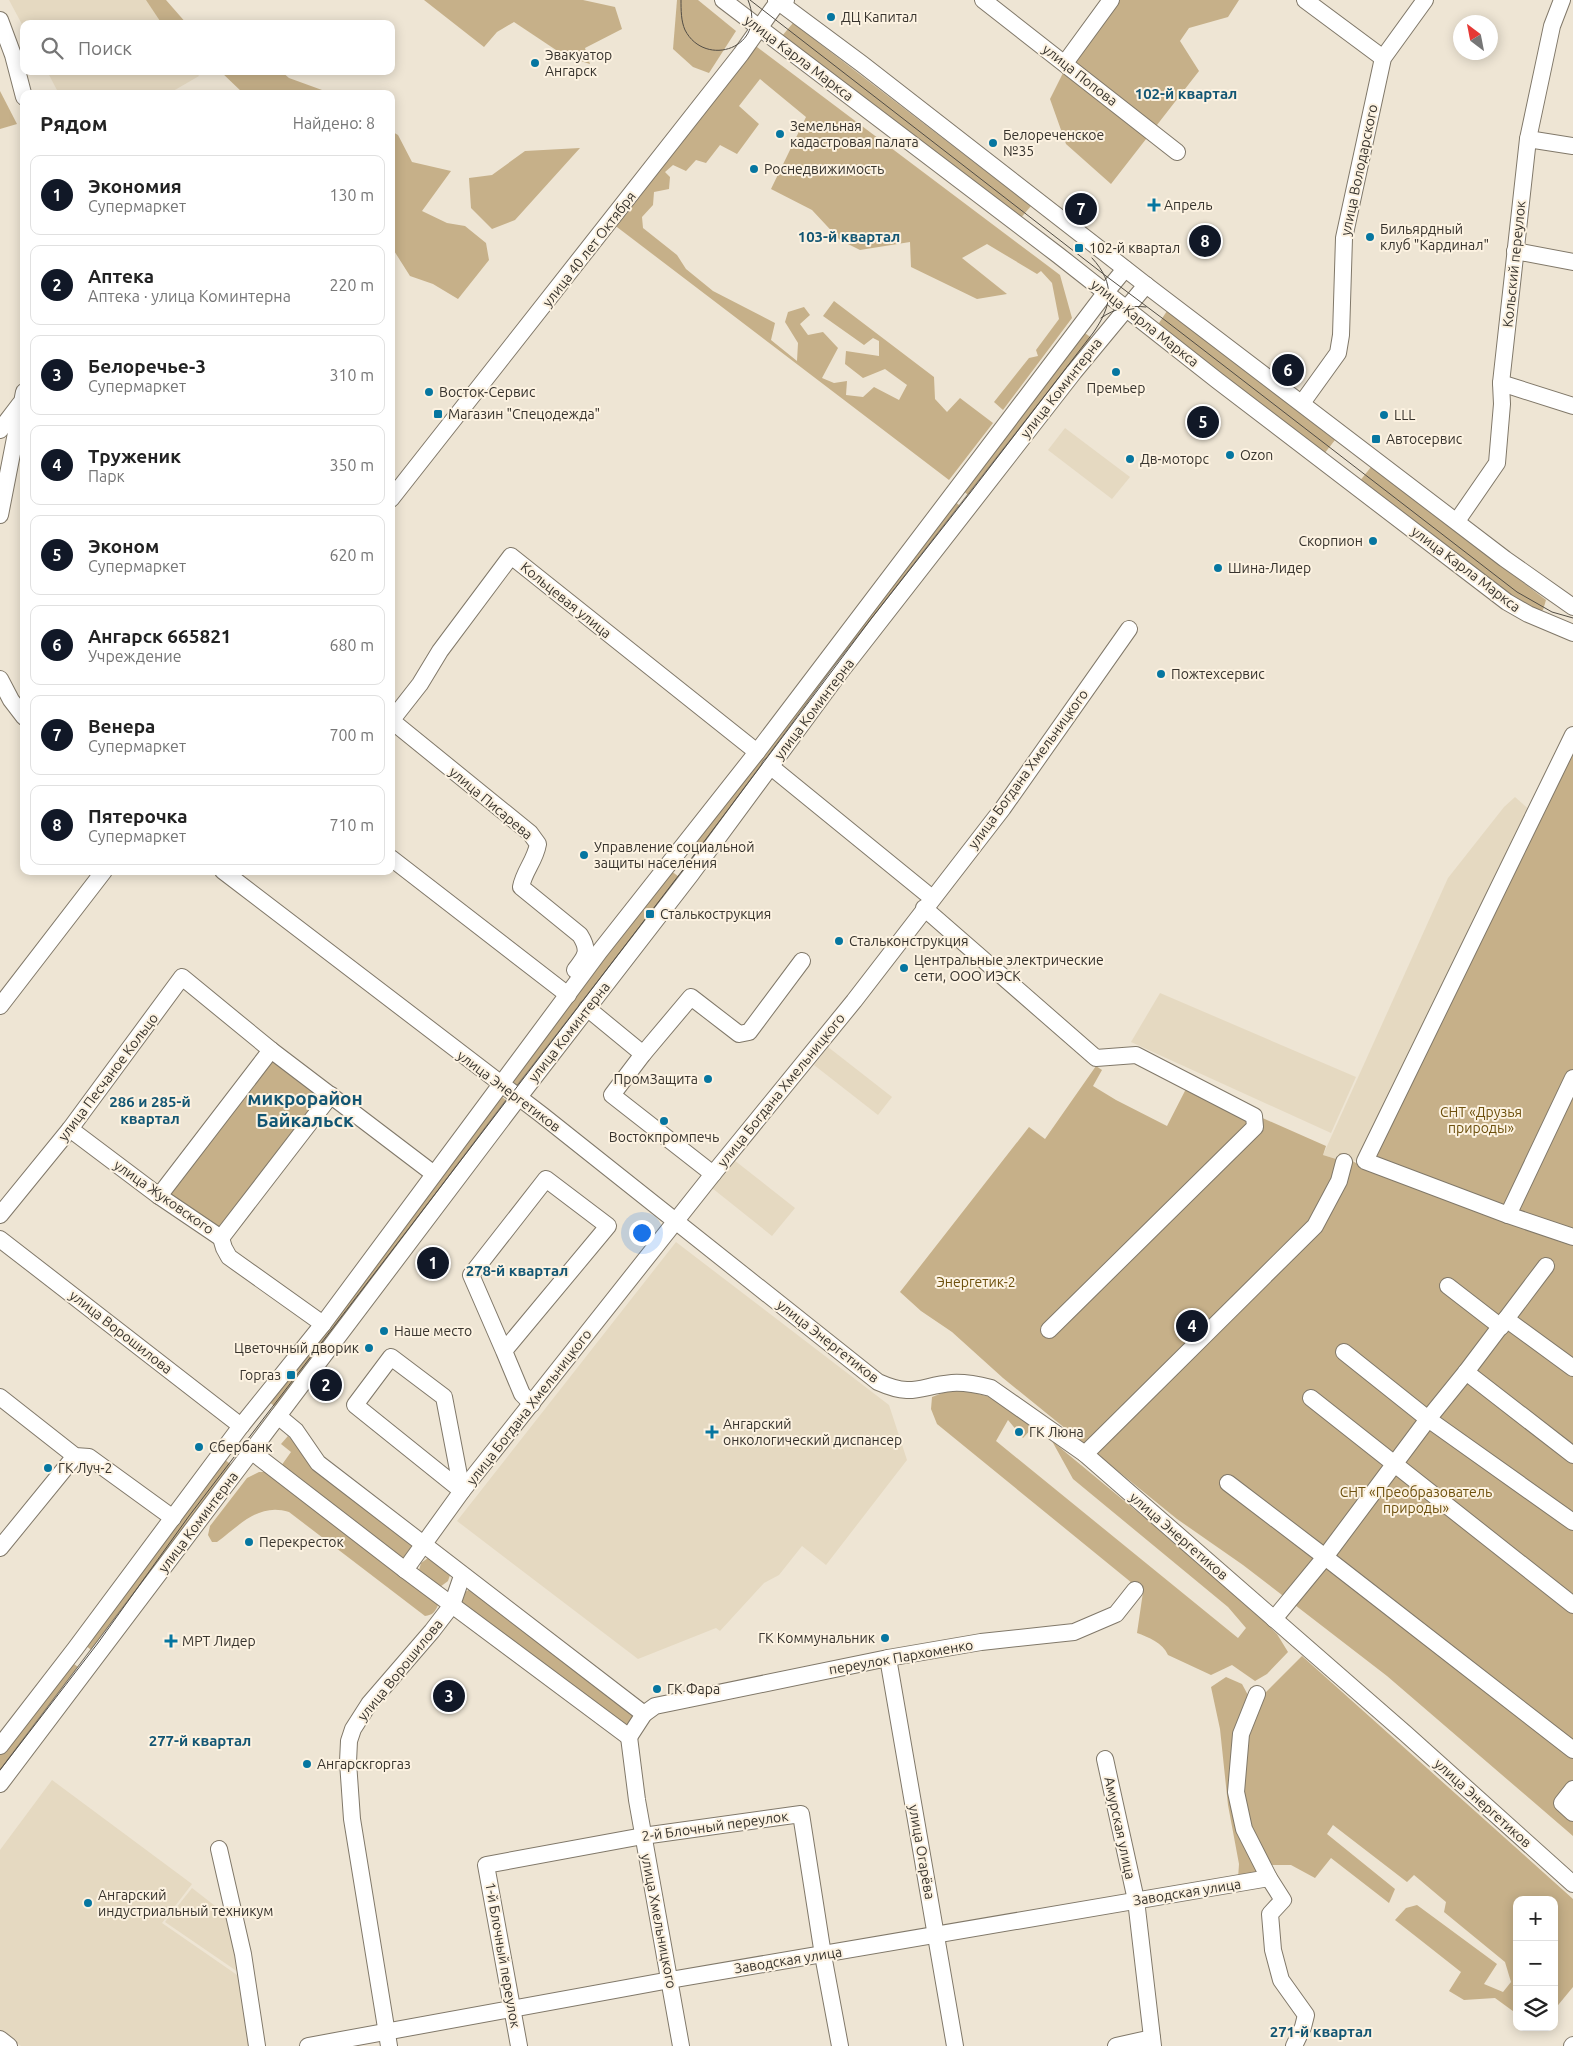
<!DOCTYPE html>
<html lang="ru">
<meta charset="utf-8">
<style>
:root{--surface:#fff;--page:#f6f6f6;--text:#222;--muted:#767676;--line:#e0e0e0;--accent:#111827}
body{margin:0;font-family:Ubuntu,sans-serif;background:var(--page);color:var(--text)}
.controls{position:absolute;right:15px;bottom:15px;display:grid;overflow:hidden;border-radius:10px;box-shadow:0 2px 12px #0003}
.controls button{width:45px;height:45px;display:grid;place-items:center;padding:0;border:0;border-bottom:1px solid var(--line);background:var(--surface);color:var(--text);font:25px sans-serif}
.compass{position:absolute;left:1453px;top:15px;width:45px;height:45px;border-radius:50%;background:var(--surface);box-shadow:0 2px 12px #0003;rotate:328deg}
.you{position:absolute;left:641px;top:1232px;width:18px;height:18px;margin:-12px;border:4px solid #fff;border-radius:50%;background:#1a73e8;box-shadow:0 0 0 8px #1a73e833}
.badge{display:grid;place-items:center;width:32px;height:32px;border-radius:50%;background:var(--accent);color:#fff;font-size:16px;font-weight:700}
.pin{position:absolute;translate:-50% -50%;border:2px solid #fff;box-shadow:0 1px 5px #0006}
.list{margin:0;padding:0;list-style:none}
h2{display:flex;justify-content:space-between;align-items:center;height:65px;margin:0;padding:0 20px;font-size:21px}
h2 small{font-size:16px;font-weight:400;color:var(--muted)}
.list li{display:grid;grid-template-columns:32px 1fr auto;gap:15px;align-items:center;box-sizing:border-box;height:80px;margin:0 10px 10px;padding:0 10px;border:1px solid var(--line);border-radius:10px}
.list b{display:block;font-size:19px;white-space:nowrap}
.list p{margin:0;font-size:16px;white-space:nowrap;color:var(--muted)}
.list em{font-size:16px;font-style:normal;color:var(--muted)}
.icon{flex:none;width:28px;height:28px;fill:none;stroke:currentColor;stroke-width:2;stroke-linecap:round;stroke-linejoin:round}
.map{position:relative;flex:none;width:1573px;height:2046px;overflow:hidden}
.search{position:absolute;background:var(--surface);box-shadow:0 2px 12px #0003;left:20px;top:20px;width:375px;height:55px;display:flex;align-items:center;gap:12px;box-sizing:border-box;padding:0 18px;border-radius:10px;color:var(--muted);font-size:19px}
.panel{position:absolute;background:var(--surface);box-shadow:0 2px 12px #0003;left:20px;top:90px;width:375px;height:785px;border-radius:10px}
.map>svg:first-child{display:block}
</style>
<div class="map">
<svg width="1573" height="2046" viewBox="0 0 1573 2046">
<rect width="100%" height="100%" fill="#eee5d4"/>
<g fill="#e5d9c1">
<path d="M9,0H156L170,24H24V28Z"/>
<path d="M47,71H196L199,76L168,94H59Z"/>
<path d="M1065,428L1130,477L1112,499L1048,450Z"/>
<path d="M1515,797L1531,811L1358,1161L1336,1159L1323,1155L1448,878L1504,807Z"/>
<path d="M1160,993L1356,1077L1331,1133L1131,1042Z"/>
<path d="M828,1047L892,1097L878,1115L814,1065Z"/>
<path d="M734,1160L795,1208L772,1236L712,1188Z"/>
<path d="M676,1242L889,1405L907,1460L826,1565L802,1546L779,1575L764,1583L720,1631L716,1628L638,1659L457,1521Z"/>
<path d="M52,1780L192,1884L162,1923L240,1977L250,2046H21L0,2030V1850Z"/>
<path d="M192,1888L233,1920L241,1974L165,1922Z"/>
</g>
<g fill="#c6b089">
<path d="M146,0H166L187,24H162Z"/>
<path d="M424,0H583L615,7L622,29L585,48L590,64L565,56L514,22L497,32L484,47Z"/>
<path d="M677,0H698L736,31L709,73L693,67L673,49Z"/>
<path d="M1114,0H1239L1228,17L1189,28L1180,41L1199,71L1111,184L1066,144L1050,99L1065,69Z"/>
<path d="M793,23L1031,206L1019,220L782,36Z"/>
<path d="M753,44L1060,275L1072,318L1003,410L994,402L1029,358L1038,356L1036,350L1059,319L1052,283L1041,271L1037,274L987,244L962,258L1007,294L977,299L911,267L910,242L860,250L840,240L812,210L771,189L806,117L760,79L739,106L759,124L737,154L720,145L706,163L696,160L686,171L673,165L665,172L670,177L669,189L654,192L653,205L642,217L643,228L677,255L686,269L713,291L775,323L771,340L797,361L798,343L785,322L788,312L804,307L810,315L800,324L808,335L823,332L838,348L822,378L834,383L847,381L846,395L863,397L874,387L899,400L907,385L885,369L863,378L845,364L846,351L879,356V341L873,338L864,345L823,316L834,301L934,377L935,399L947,412L960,398L993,423L949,480L613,224Z"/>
<path d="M220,71H281L289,78L333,94H244Z"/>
<path d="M0,91L17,124L0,129Z"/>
<path d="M391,131L398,135L412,162L451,171L422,211L447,223L465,226L486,243L489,260L458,299L433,284L410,276L391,246Z"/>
<path d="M580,148L515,220L492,229L471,208L469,178L492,175L525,151Z"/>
<path d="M1167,311L1335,440L1324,454L1157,326Z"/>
<path d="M1082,331L1093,339L972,498L962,490Z"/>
<path d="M1371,467L1546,600L1543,610L1536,613L1528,610L1359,482Z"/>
<path d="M954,501L964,509L697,857L688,850Z"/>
<path d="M1573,734V1836L1387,1676L1243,1565L1177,1519L1003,1378L952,1332L921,1311L900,1292L1029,1127L1045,1139L1096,1066L1102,1070L1093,1086L1116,1100L1167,1126L1188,1085L1326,1146L1323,1155L1336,1159L1340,1153L1359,1165Z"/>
<path d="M671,871L682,879L520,1090L510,1082Z"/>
<path d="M271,1050L331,1095L221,1238L160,1195Z"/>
<path d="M501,1096L510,1104L278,1409L268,1401Z"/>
<path d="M955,1388L998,1399L1035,1425L1023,1438L1008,1420L996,1441L1238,1638L1246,1628L1228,1607L1073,1479L1052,1441L1233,1591L1277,1634L1288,1652L1267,1674L1255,1681L1232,1665L1211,1675L1168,1655C1163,1643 1148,1637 1137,1633L1143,1592L937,1424L931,1409L932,1397Z"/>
<path d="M288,1436L411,1543V1556L398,1559L281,1466L291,1452L281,1444Z"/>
<path d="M224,1459L234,1467L94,1652L85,1645Z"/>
<path d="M259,1472H266L436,1600L438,1605C435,1612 433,1615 425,1616L289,1512C259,1502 239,1526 217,1542H212L208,1535L210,1526L247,1478Z"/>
<path d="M428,1558L450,1575L448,1581L440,1587L419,1570L421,1563Z"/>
<path d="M470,1589L630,1709L636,1723L626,1729L461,1604L462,1594Z"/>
<path d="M1302,1656L1573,1899V1987L1554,2010V1900H1517V2014L1495,1998L1464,2000L1449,1991L1461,1972L1395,1920L1406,1908L1417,1905L1497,1964L1484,1984L1503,1992L1511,1982L1505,1962L1444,1912L1446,1902L1414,1875L1407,1882L1333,1825L1327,1834L1395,1889L1389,1903L1331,1858L1315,1878L1291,1865H1270L1257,1875L1238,1879L1239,1864L1228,1805L1220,1729L1211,1687L1226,1677L1242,1684L1249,1697L1257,1701Z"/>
<path d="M71,1662L81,1669L0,1776V1755Z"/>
</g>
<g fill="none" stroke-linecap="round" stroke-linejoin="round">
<g stroke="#807869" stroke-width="18">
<g id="minor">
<path d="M723,0L1058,255L1218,381L1507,602L1528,614L1573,633"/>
<path d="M776,0L862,64L1146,285L1505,559L1573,607"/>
<path d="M983,0L1177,152"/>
<path d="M1305,0L1383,58"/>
<path d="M0,20L13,55L24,97"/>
<path d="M1065,63L1111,0"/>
<path d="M1528,139L1573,146"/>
<path d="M1515,251L1573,262"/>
<path d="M1501,383L1573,406"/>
<path d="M1302,403L1338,353L1341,335L1344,238L1383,58L1425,0"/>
<path d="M0,430L20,404"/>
<path d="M391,499L741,54L772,10L778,2L786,0"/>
<path d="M0,515L24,392"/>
<path d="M1457,521L1497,463L1502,404L1501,383L1528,139L1552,26L1562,0"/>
<path d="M0,679L11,700L24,717"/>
<path d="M391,721L420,684L440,651L511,556L757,752"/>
<path d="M392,721L530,833L538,844C535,861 524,871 521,887L580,935C590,951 586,956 575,970"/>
<path d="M1573,735L1365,1161L1508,1215L1573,1237"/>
<path d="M770,766L932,898"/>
<path d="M391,858L568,995"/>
<path d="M223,871L542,1115L878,1382C914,1398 919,1386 952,1383C965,1382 979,1385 991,1388L1085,1454L1406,1734L1573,1884"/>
<path d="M924,908L1096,1058L1136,1055L1254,1116L1255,1127L1049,1330"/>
<path d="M0,1006L104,871"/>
<path d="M587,1008L643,1054"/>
<path d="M70,1129L159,1196L221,1238L224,1248L229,1257L323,1324"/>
<path d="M713,1174L612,1095L643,1054L691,997L739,1034L749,1032L802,961"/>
<path d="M159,1196L271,1050"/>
<path d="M0,1215L70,1129L182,977L271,1050L434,1174"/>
<path d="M1508,1215L1573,1078"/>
<path d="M221,1238L331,1095"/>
<path d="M0,1239L241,1426"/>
<path d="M1448,1286L1501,1327"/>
<path d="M1506,1319L1573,1368"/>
<path d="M504,1351L471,1275L546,1179L608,1226L504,1351L522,1394L532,1404"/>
<path d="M1344,1352L1428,1419L1573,1522"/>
<path d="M391,1357L444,1397L462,1491L355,1405Z"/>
<path d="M1466,1372L1573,1455"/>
<path d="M0,1397L75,1456L89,1457L173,1518"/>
<path d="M1311,1398L1573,1605"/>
<path d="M278,1416L296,1431L318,1463L644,1714"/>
<path d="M251,1451L405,1570L629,1737"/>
<path d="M1085,1454L1315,1226L1339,1181L1344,1162"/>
<path d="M1228,1483L1325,1557L1573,1750"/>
<path d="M0,1548L75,1456"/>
<path d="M405,1570L462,1491L713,1174L854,1001L1003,808L1129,629"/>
<path d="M1274,1619L1325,1557L1428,1419L1466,1372L1546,1266"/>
<path d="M888,1658L955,2046"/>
<path d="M1257,1694L1241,1734L1236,1792L1244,1829L1269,1878L1283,1900L1270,1914L1273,1950L1281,1980L1306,2015L1303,2027L1294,2046"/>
<path d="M629,1737L644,1714L655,1706L888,1658L981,1642L1074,1632L1116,1614L1135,1590"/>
<path d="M629,1737L637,1800L681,2046"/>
<path d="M0,1746L75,1649L241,1426L323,1324L600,951L757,752L1106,292L1125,269"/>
<path d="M1105,1759L1136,1900L1153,2046"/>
<path d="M0,1784L519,1097L692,873L838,675L1074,372L1146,285"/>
<path d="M1573,1789L1562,1803L1573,1813"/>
<path d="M219,1849L243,1954L257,2046"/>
<path d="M0,2039L9,2046"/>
<path d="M308,2046L670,1980L1269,1878"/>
<path d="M389,2046L352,1819L348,1762L349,1741L353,1729L369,1704L432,1631L452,1605L462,1576"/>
<path d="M519,2046L486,1865L643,1836L801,1814L823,1955L840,2046"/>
<path d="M1116,2046L1152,2038"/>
<path d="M1572,2046L1573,2045"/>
</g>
</g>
<use href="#minor" stroke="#fff" stroke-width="16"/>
<g stroke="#524d45" stroke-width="1">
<path d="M681,0C681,10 681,21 685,30C705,69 768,48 748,0"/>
<path d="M750,0L1106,276L1166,321L1517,592L1552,612L1573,618"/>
<path d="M1101,318C1115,308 1130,305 1146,307"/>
<path d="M0,1770L98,1643L189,1516L682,871L871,619L970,493L1093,333C1112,306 1116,284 1092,258"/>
</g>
</g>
<g fill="#0676a0" stroke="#fcf2e1" stroke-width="2">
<circle cx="831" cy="17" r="5"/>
<circle cx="535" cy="63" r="5"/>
<circle cx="780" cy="134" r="5"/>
<circle cx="993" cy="143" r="5"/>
<circle cx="754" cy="169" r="5"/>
<path d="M1151.5 197.5h5v5h5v5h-5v5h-5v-5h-5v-5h5z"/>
<circle cx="1370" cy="237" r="5"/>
<rect x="1074" y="243" width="10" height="10" rx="2.5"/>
<circle cx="1116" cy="372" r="5"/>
<circle cx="429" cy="392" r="5"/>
<rect x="433" y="409" width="10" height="10" rx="2.5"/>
<circle cx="1384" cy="415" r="5"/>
<rect x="1371" y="434" width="10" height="10" rx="2.5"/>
<circle cx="1230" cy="455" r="5"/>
<circle cx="1130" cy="459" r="5"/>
<circle cx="1373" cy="541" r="5"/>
<circle cx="1218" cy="568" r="5"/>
<circle cx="1161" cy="674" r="5"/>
<circle cx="584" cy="855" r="5"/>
<rect x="645" y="909" width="10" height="10" rx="2.5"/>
<circle cx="839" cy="941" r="5"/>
<circle cx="904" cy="968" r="5"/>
<circle cx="708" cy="1079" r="5"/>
<circle cx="664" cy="1121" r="5"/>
<circle cx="384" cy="1331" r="5"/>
<circle cx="369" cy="1348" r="5"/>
<rect x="286" y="1370" width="10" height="10" rx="2.5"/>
<path d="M709.5 1424.5h5v5h5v5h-5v5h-5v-5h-5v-5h5z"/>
<circle cx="1019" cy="1432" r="5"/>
<circle cx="199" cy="1447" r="5"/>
<circle cx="48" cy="1468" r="5"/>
<circle cx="249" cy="1542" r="5"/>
<circle cx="885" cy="1638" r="5"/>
<path d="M168.5 1633.5h5v5h5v5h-5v5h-5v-5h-5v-5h5z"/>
<circle cx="657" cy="1689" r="5"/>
<circle cx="307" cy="1764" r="5"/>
<circle cx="88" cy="1903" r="5"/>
</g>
<g text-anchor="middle" stroke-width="4" stroke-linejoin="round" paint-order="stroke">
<g font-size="14" fill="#37332d" stroke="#fcf2e1" text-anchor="start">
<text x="841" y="22">ДЦ Капитал</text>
<text x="545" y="60">Эвакуатор<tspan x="545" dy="16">Ангарск</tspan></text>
<text x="790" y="131">Земельная<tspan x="790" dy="16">кадастровая палата</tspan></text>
<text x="1003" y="140">Белореченское<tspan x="1003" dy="16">№35</tspan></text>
<text x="764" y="174">Роснедвижимость</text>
<text x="1164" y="210">Апрель</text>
<text x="1380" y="234">Бильярдный<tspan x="1380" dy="16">клуб "Кардинал"</tspan></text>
<text x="1089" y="253">102-й квартал</text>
<text x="1116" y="393" text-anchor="middle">Премьер</text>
<text x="439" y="397">Восток-Сервис</text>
<text x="448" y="419">Магазин "Спецодежда"</text>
<text x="1394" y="420">LLL</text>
<text x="1386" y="444">Автосервис</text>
<text x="1240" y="460">Ozon</text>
<text x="1140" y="464">Дв-моторс</text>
<text x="1363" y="546" text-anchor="end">Скорпион</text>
<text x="1228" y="573">Шина-Лидер</text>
<text x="1171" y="679">Пожтехсервис</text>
<text x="594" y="852">Управление социальной<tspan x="594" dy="16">защиты населения</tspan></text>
<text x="660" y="919">Сталькострукция</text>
<text x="849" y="946">Стальконструкция</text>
<text x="914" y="965">Центральные электрические<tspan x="914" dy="16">сети, ООО ИЭСК</tspan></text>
<text x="698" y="1084" text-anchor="end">ПромЗащита</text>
<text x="664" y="1142" text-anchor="middle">Востокпромпечь</text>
<text x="394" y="1336">Наше место</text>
<text x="359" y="1353" text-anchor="end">Цветочный дворик</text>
<text x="281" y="1380" text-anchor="end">Горгаз</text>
<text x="723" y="1429">Ангарский<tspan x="723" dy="16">онкологический диспансер</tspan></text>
<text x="1029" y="1437">ГК Люна</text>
<text x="209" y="1452">Сбербанк</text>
<text x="58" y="1473">ГК Луч-2</text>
<text x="259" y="1547">Перекресток</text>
<text x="875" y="1643" text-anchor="end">ГК Коммунальник</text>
<text x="182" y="1646">МРТ Лидер</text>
<text x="667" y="1694">ГК Фара</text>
<text x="317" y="1769">Ангарскгоргаз</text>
<text x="98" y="1900">Ангарский<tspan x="98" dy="16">индустриальный техникум</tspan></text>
</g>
<g font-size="14" fill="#37332d" stroke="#fcf2e1">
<text transform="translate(799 58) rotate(37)" y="5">улица Карла Маркса</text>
<text transform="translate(1080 75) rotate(38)" y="5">улица Попова</text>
<text transform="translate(1359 170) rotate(-78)" y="5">улица Володарского</text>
<text transform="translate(589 249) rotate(-52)" y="5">улица 40 лет Октября</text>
<text transform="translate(1514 264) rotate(-84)" y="5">Кольский переулок</text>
<text transform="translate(1145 323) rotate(38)" y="5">улица Карла Маркса</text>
<text transform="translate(1061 388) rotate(-52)" y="5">улица Коминтерна</text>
<text transform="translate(1466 569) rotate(37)" y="5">улица Карла Маркса</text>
<text transform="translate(566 600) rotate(39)" y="5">Кольцевая улица</text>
<text transform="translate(814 709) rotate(-53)" y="5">улица Коминтерна</text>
<text transform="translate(1028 769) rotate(-54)" y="5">улица Богдана Хмельницкого</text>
<text transform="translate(491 803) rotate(40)" y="5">улица Писарева</text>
<text transform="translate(569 1032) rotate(-52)" y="5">улица Коминтерна</text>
<text transform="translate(108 1077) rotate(-53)" y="5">улица Песчаное Кольцо</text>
<text transform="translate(781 1090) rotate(-51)" y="5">улица Богдана Хмельницкого</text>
<text transform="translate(509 1091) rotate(37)" y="5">улица Энергетиков</text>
<text transform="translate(164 1197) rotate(35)" y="5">улица Жуковского</text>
<text transform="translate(121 1332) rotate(38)" y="5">улица Ворошилова</text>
<text transform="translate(828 1341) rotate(38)" y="5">улица Энергетиков</text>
<text transform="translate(529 1407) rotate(-52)" y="5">улица Богдана Хмельницкого</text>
<text transform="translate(198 1522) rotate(-53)" y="5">улица Коминтерна</text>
<text transform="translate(1179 1536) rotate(41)" y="5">улица Энергетиков</text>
<text transform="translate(901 1657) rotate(-10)" y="5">переулок Пархоменко</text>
<text transform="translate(400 1670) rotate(-51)" y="5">улица Ворошилова</text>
<text transform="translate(1483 1803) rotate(42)" y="5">улица Энергетиков</text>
<text transform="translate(715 1826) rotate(-8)" y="5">2-й Блочный переулок</text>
<text transform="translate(1120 1828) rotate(78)" y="5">Амурская улица</text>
<text transform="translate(922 1852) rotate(80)" y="5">улица Огарёва</text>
<text transform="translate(1187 1892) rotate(-9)" y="5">Заводская улица</text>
<text transform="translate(659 1921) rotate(79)" y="5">улица Хмельницкого</text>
<text transform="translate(503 1955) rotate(80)" y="5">1-й Блочный переулок</text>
<text transform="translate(788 1960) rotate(-9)" y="5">Заводская улица</text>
</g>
<g font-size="14" fill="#6d500d" stroke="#fcf2e1">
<text x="1481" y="1117">СНТ «Друзья<tspan x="1481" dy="16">природы»</tspan></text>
<text x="976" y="1287">Энергетик-2</text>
<text x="1416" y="1497">СНТ «Преобразователь<tspan x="1416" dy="16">природы»</tspan></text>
</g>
<g font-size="15" font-weight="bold" fill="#135673" stroke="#fcf2e1">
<text x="1186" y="99">102-й квартал</text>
<text x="849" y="242">103-й квартал</text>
<text x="150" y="1107">286 и 285-й<tspan x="150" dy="17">квартал</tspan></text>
<text x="517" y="1276">278-й квартал</text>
<text x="200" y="1746">277-й квартал</text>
<text x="1321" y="2037">271-й квартал</text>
</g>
<g font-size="19" font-weight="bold" fill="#135673" stroke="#fcf2e1">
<text x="305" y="1105">микрорайон<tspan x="305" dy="22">Байкальск</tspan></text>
</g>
</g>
</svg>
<div class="controls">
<button>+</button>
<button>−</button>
<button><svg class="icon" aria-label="layers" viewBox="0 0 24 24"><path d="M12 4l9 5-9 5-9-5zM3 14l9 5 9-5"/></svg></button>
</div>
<svg class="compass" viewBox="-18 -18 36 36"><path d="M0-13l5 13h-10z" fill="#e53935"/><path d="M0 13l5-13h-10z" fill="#767676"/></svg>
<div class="you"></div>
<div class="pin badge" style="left:433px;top:1263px">1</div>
<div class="pin badge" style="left:326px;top:1385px">2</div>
<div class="pin badge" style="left:449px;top:1696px">3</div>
<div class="pin badge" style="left:1192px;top:1326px">4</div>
<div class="pin badge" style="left:1203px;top:422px">5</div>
<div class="pin badge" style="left:1288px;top:370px">6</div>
<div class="pin badge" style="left:1081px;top:209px">7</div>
<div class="pin badge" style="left:1205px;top:241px">8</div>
<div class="search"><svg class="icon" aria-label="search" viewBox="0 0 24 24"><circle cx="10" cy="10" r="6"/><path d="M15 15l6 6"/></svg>Поиск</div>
<section class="panel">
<h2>Рядом<small>Найдено: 8</small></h2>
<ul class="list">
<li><span class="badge">1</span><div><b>Экономия</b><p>Супермаркет</p></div><em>130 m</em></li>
<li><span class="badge">2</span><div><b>Аптека</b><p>Аптека · улица Коминтерна</p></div><em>220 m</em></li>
<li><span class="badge">3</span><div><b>Белоречье-3</b><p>Супермаркет</p></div><em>310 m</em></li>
<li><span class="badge">4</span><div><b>Труженик</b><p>Парк</p></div><em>350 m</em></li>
<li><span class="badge">5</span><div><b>Эконом</b><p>Супермаркет</p></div><em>620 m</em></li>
<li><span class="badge">6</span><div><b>Ангарск 665821</b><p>Учреждение</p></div><em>680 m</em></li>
<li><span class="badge">7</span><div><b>Венера</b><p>Супермаркет</p></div><em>700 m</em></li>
<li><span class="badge">8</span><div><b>Пятерочка</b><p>Супермаркет</p></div><em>710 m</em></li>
</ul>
</section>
</div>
